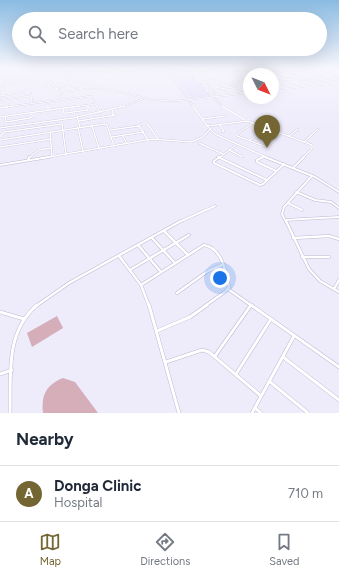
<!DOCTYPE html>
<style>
:root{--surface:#fff;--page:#f2f2f3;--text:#1f2937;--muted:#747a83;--line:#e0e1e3;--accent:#736633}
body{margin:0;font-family:Figtree,sans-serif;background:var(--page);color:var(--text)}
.compass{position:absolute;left:243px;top:68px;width:36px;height:36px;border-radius:50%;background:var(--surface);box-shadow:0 4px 16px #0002;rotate:132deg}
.you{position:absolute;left:220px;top:278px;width:14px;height:14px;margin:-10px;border:3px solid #fff;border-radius:50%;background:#1a73e8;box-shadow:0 0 0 6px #1a73e833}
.badge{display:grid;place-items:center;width:26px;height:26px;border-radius:50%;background:var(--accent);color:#fff;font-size:13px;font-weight:700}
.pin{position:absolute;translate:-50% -33px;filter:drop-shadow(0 1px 2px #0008)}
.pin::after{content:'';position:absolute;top:21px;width:14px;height:12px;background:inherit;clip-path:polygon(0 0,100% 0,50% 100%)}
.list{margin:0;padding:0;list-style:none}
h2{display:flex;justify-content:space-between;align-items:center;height:52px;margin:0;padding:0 16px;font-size:17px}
h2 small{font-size:13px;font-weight:400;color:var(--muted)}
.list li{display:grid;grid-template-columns:26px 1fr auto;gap:12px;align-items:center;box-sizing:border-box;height:56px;padding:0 16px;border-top:1px solid var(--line)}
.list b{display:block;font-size:15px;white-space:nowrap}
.list p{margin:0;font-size:13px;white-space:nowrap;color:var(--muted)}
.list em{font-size:13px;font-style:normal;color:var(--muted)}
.icon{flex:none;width:22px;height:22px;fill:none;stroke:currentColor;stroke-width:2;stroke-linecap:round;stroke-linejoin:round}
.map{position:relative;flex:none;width:339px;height:413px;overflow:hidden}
.search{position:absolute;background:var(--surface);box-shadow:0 4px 16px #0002;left:12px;right:12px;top:12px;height:44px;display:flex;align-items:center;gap:10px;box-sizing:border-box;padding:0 14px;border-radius:22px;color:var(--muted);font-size:15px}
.sheet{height:108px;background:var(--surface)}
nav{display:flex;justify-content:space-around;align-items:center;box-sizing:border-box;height:56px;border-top:1px solid var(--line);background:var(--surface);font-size:11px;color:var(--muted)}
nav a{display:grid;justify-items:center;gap:2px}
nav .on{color:var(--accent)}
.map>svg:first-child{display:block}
</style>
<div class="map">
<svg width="339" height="413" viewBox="0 0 339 413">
<rect width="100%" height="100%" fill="#eeebfb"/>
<path fill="#e3defa" d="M189,68L195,78L212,97L191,99L170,70Z"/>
<g fill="#d5aeb9">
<path d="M57,316L63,328L32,347L27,333Z"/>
<path d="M63,378L75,382L98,413H43C41,395 46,385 63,378Z"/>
</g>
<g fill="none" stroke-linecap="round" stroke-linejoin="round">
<g stroke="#beb9d3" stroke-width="1.5">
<g id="minor-far4">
<path d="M20,68L153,100L176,101L249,93"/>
<path d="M86,68H95"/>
<path d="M253,68L261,70"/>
<path d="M284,68L293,74"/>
<path d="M319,68L339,77"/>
<path d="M0,69L7,71L0,73"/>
<path d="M168,69L171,76L194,107"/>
<path d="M226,69L249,75"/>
<path d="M229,70L239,68L257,73"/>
<path d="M271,70L286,74"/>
<path d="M62,71H69"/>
<path d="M327,71L339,68"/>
<path d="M197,72L215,70L245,79"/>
<path d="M265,73L274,68H281"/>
<path d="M255,74L266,68"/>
<path d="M49,75L75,73"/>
<path d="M273,75L292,74"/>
<path d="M6,76L60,90L62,100"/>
<path d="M199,76L222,73"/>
<path d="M300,76L308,81"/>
<path d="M0,77L24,69"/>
<path d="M12,77L21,73L27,75L18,79"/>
<path d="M193,77L223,107"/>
<path d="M63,78L79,73L193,68"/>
<path d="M273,78L299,76L309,78"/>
<path d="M296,78L304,83"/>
<path d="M0,80L13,84L23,81"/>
<path d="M26,80L34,77L41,79L33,82"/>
<path d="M203,80L233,76"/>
<path d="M280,80L297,79"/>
<path d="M219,81V84L227,93"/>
<path d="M240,81L249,82"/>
<path d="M314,81L309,78L332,74"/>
<path d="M205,82L215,94"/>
<path d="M199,83L219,81L234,85"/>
<path d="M273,84L279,89"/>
<path d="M41,85L50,81L57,83L48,87"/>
<path d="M0,86L8,83"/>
<path d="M275,86L339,79"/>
<path d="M56,89L67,85L82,89"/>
<path d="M238,90L249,89"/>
<path d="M273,90L339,83"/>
<path d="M0,91V98"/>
<path d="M205,91L234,87"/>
<path d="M61,92L86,89H103"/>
<path d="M31,93L32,104"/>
<path d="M241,93L234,85L249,77"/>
<path d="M0,96L23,93L24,97"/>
<path d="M0,100L31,96"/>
<path d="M48,102V107"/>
<path d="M88,105V107"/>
<path d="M5,107L92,96L97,107"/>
<path d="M72,107L96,104"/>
<path d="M121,107L143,99"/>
</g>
</g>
<g stroke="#beb9d3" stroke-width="2">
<g id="minor-far3">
<path d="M48,106V111"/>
<path d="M97,106L100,113"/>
<path d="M193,106L207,126L215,134L268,158"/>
<path d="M222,106L245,120"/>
<path d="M0,108L13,106"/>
<path d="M63,109L64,113H66L88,110V106"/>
<path d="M113,110L112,113L114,116"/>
<path d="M0,117L79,106"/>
<path d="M5,117L6,122L30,118L32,117V113"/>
<path d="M77,117L80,127"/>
<path d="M203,119L225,116"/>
<path d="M79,121L116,115"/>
<path d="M253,123L237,134V136L264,146L281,133"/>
<path d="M219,124L224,131L222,132"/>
<path d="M92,126L99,148"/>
<path d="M139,126L143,123H147L158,139"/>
<path d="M207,126L248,121L312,145V148L303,158"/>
<path d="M0,128L73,118L124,106"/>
<path d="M78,128L83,151"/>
<path d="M110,130L139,126L148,140"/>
<path d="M50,132L52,156"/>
<path d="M123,136L127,144"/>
<path d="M289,136L298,129"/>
<path d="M0,137L4,132L62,124L66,154"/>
<path d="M112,137L144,132"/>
<path d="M0,140L104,124L107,125L114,146"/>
<path d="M249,141L267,128"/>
<path d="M304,142L318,129"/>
<path d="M199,143L223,154"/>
<path d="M0,147L51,139"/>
<path d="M229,150L243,157"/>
<path d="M29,158L39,150L51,148"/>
<path d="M43,158L152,139L191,142L203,137L210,129"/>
<path d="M219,158L236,145"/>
<path d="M261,158L264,156"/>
</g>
</g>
<g stroke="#beb9d3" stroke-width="3">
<g id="minor-far2">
<path d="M218,157L267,180"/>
<path d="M220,157L214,161V163L260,185L263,184L284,164"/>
<path d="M263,157L257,160V162L276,171"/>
<path d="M265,157L315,177L339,192"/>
<path d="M28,160L29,157"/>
<path d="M0,165L49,157"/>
<path d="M293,168L304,157"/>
<path d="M296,192L315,200L331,202L339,208"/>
<path d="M288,203L302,210"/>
<path d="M285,220L339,217"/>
<path d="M179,222L215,206"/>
<path d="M286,222L282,214L284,207L312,176"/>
</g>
</g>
<g stroke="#beb9d3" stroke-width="3.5">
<g id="minor-far1">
<path d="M286,221L309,269L320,281L339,292"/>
<path d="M164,231L188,255"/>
<path d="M152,238L175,263"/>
<path d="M293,238L329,236L339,239"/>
<path d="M138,245L161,272"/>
<path d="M119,256L141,285L149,306"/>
<path d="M302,257H329"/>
<path d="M130,270L189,235"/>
<path d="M141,285L204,245C222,248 226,272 229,287L226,291L205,306"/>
<path d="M228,289L252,306"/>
<path d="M334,289L339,280"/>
<path d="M177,293L208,271L222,265"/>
<path d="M36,306L69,283L181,221"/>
</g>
</g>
<g stroke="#beb9d3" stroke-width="4">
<g id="minor">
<path d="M149,305L179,413"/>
<path d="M251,305L339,367"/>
<path d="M0,312L24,319"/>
<path d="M157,331L190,317L207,305"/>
<path d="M215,356L251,305"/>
<path d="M283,357L339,400"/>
<path d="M166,362L202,350L209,352L261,396"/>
<path d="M0,374L12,370"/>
<path d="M236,374L271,319"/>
<path d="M269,381L308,413"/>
<path d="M255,408L261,413"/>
<path d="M10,413C11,375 5,332 37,305"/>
<path d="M252,413L294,336"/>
</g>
</g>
<use href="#minor-far4" stroke="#fff" stroke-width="1"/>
<use href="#minor-far3" stroke="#fff" stroke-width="1.5"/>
<use href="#minor-far2" stroke="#fff" stroke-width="2"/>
<use href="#minor-far1" stroke="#fff" stroke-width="2.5"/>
<use href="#minor" stroke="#fff" stroke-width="3"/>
</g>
<linearGradient id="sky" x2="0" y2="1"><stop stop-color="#8abbe2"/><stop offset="0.54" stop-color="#f7f6fd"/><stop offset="1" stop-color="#f7f6fd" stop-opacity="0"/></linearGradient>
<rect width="339" height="126" fill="url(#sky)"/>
</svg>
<svg class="compass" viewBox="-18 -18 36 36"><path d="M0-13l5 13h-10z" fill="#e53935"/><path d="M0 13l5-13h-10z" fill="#747a83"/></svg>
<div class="you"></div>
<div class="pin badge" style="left:267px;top:148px">A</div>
<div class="search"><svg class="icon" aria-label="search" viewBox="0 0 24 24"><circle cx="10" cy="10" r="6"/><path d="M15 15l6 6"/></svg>Search here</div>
</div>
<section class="sheet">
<h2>Nearby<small></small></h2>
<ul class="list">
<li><span class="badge">A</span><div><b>Donga Clinic</b><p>Hospital</p></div><em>710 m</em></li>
</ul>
</section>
<nav>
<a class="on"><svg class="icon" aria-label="map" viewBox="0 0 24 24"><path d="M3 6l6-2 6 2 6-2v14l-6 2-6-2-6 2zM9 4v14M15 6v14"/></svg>Map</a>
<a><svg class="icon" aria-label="directions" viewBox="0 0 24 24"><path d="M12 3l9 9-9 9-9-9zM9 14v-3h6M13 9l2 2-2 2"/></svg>Directions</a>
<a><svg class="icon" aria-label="saved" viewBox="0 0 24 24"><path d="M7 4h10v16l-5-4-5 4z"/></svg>Saved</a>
</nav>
